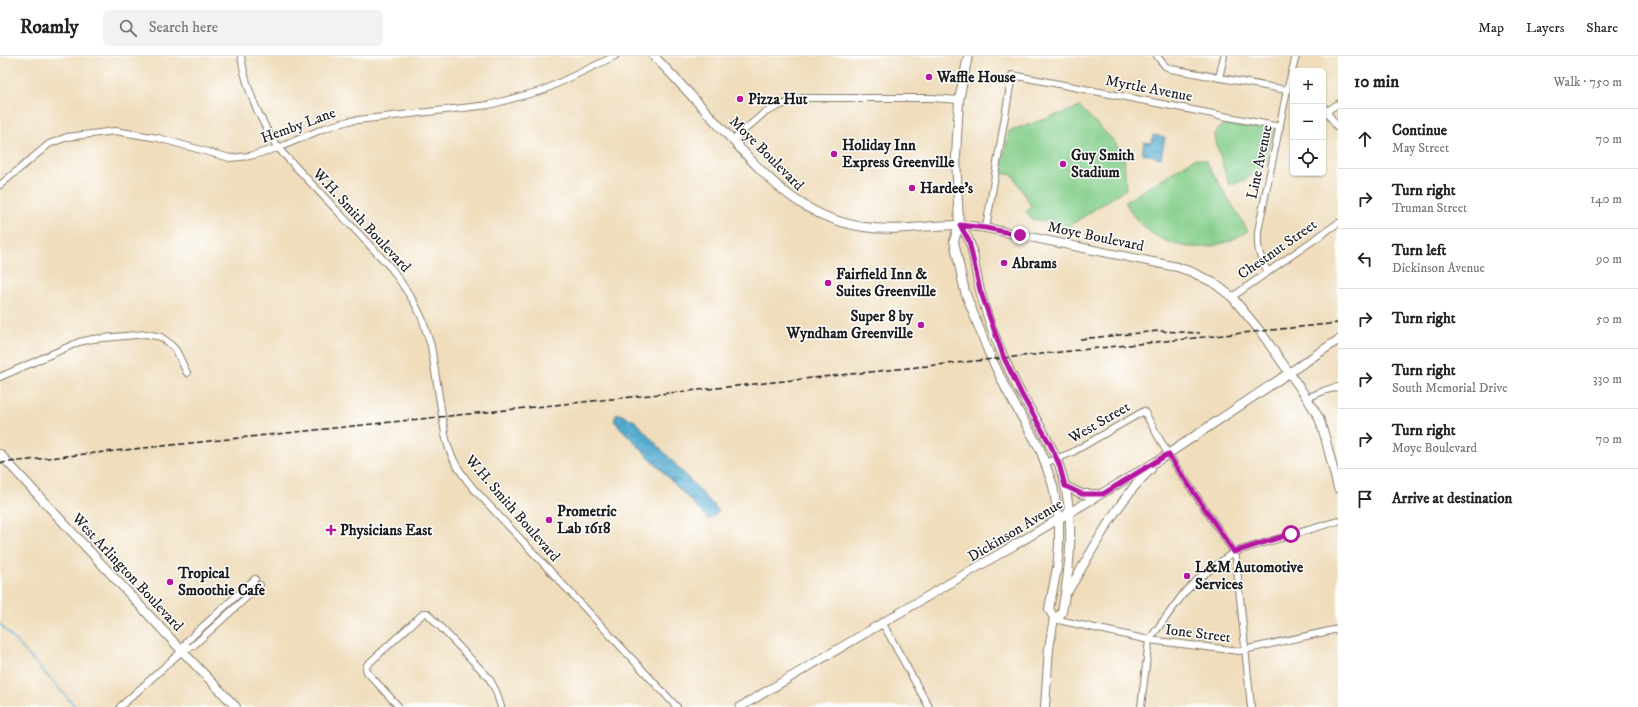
<!DOCTYPE html>
<meta charset="utf-8">
<style>
:root{--surface:#fff;--page:#f2f2f2;--text:#222;--muted:#767676;--line:#e0e0e0}
body{margin:0;font-family:"IM FELL DW Pica",serif;background:var(--page);color:var(--text)}
.controls{position:absolute;right:12px;top:12px;display:grid;overflow:hidden;border-radius:6px;box-shadow:0 1px 3px #0004}
.controls button{width:36px;height:36px;display:grid;place-items:center;padding:0;border:0;border-bottom:1px solid var(--line);background:var(--surface);color:var(--text);font:20px sans-serif}
.stop{position:absolute;width:12px;height:12px;margin:-9px;border:3px solid #b5179e;border-radius:50%;background:#fff}
.stop.end{background:#b5179e;border-color:#fff;box-shadow:0 1px 4px #0008}
.list{margin:0;padding:0;list-style:none}
h2{display:flex;justify-content:space-between;align-items:center;height:52px;margin:0;padding:0 16px;font-size:17px}
h2 small{font-size:13px;font-weight:400;color:var(--muted)}
.list li{display:grid;grid-template-columns:26px 1fr auto;gap:12px;align-items:center;box-sizing:border-box;height:60px;padding:0 16px;border-top:1px solid var(--line)}
.list b{display:block;font-size:15px;white-space:nowrap}
.list p{margin:0;font-size:13px;white-space:nowrap;color:var(--muted)}
.list em{font-size:13px;font-style:normal;color:var(--muted)}
.icon{flex:none;width:22px;height:22px;fill:none;stroke:currentColor;stroke-width:2;stroke-linecap:round;stroke-linejoin:round}
.map{position:relative;flex:none;width:1338px;height:651px;overflow:hidden}
header{display:flex;align-items:center;gap:24px;box-sizing:border-box;height:56px;padding:0 20px;background:var(--surface);border-bottom:1px solid var(--line)}
header strong{font-size:19px}
nav{display:flex;gap:22px;margin-inline-start:auto;font-size:14px}
.search{width:280px;height:36px;background:var(--page);display:flex;align-items:center;gap:10px;box-sizing:border-box;padding:0 14px;border-radius:6px;color:var(--muted);font-size:15px}
main{display:flex}
aside{flex:1;background:var(--surface)}
.map>svg:first-child{display:block}
</style>
<header>
<strong>Roamly</strong>
<div class="search"><svg class="icon" aria-label="search" viewBox="0 0 24 24"><circle cx="10" cy="10" r="6"/><path d="M15 15l6 6"/></svg>Search here</div>
<nav><a>Map</a><a>Layers</a><a>Share</a></nav>
</header>
<main>
<div class="map">
<svg width="1338" height="651" viewBox="0 0 1338 651">
<defs>
<pattern id="water-waves" width="16" height="10" patternUnits="userSpaceOnUse"><rect width="16" height="10" fill="#53abd0"/><path d="M0 5q4-4 8 0t8 0" fill="none" stroke="#448aa8"/></pattern>
</defs>
<rect width="100%" height="100%" fill="#fff"/>
<filter id="ink" filterUnits="userSpaceOnUse"><feTurbulence type="fractalNoise" baseFrequency=".025" numOctaves="2"/><feDisplacementMap in="SourceGraphic" scale="8" xChannelSelector="R" yChannelSelector="G"/><feConvolveMatrix kernelMatrix="1 2 1 2 8 2 1 2 1" color-interpolation-filters="sRGB"/></filter>
<filter id="wash" filterUnits="userSpaceOnUse"><feTurbulence type="fractalNoise" baseFrequency=".012" numOctaves="4" result="noise"/><feDisplacementMap in="SourceGraphic" scale="16" xChannelSelector="R" yChannelSelector="G"/><feGaussianBlur stdDeviation="0.9" result="paint"/><feColorMatrix in="noise" values="0 0 0 0 0 0 0 0 0 0 0 0 0 0 0 0 0 1.4 0 .05"/><feComposite in="paint" operator="in"/></filter>
<g filter="url(#wash)">
<rect width="100%" height="100%" fill="#efddbc"/>
<g fill="#84ce8a" stroke="#507553">
<path d="M1080,51L1112,83L1124,99L1126,133L1069,170L1031,163L1026,155L1031,150L1013,119L1000,117L1009,75Z"/>
<path d="M1229,69L1273,73L1266,105C1257,119 1245,125 1229,129L1216,86L1215,78L1221,70Z"/>
<path d="M1195,102L1205,104L1248,175C1205,204 1150,194 1125,146Z"/>
</g>
<g fill="url(#water-waves)" stroke="#386476">
<path d="M1153,79L1165,81L1161,102L1142,98L1144,86L1151,87Z"/>
<path d="M617,357L635,365L719,455L709,464L614,365Z"/>
</g>
<g fill="none" stroke-linecap="round" stroke-linejoin="round">
<path stroke="#53abd0" stroke-width="1.5" d="M0,568L76,651"/>
</g>
</g>
<g filter="url(#ink)">
<g fill="none" stroke-linecap="round" stroke-linejoin="round">
<g stroke="#867c6c" stroke-width="8">
<g id="minor">
<path d="M241,0C246,34 259,63 278,92L392,213L414,246L422,262L431,290L445,378C449,400 459,415 473,432L677,651"/>
<path d="M1157,0L1165,10L1171,13L1287,34"/>
<path d="M1219,22L1224,0"/>
<path d="M1323,50L1338,72"/>
<path d="M1327,55L1338,48"/>
<path d="M733,84L764,57L781,49L803,42H932L959,44"/>
<path d="M0,129L49,88L67,81L115,75L158,82L230,102L250,100L278,92L325,72L349,65L489,49L544,34L615,0"/>
<path d="M986,172L1012,19L1280,71"/>
<path d="M1268,216C1259,200 1257,193 1258,175L1287,34L1296,0"/>
<path d="M1232,241L1338,167"/>
<path d="M0,321L79,286L93,283L146,278L161,281L169,287L176,294L187,317"/>
<path d="M1307,342L1326,334L1338,331"/>
<path d="M1045,407L1071,397L1144,355L1168,398L1234,496L1236,502L1251,651"/>
<path d="M1054,563L1149,584L1239,595L1338,573"/>
<path d="M883,568L929,651"/>
<path d="M182,595L187,585L255,523"/>
<path d="M120,651L182,595L193,590L260,529"/>
<path d="M399,651L367,616L366,612L367,609L424,557H427L489,622L496,635L501,651"/>
<path d="M1141,651L1149,584L1184,537L1199,522L1234,496L1338,465"/>
</g>
</g>
<g stroke="#867c6c" stroke-width="10">
<g id="major">
<path d="M654,0C678,25 701,50 725,76C766,120 800,162 864,171C896,176 927,169 958,169C967,169 977,171 986,172L1177,211L1192,216L1214,227L1232,241L1260,275L1307,342L1319,362L1325,381L1338,432"/>
<path d="M968,0L959,44L956,100L959,169L954,185L965,236L988,295L1007,335L1040,393L1053,430L1059,464V490L1057,512L1049,553L1054,562L1049,592L1045,651"/>
<path d="M959,169C963,174 967,179 969,185C974,195 974,209 977,220C980,238 986,256 992,273C1001,295 1010,318 1022,339C1035,362 1050,384 1059,409C1076,457 1071,506 1062,556L1060,559L1054,562"/>
<path d="M0,398L182,595L236,651"/>
<path d="M1065,430L1082,438H1100"/>
<path d="M1068,535C1094,493 1115,447 1151,413"/>
<path d="M740,651L1162,402L1338,284"/>
</g>
</g>
<use href="#minor" stroke="#fff" stroke-width="6"/>
<use href="#major" stroke="#fff" stroke-width="8"/>
<g stroke="#1c1c1c" stroke-width="1.5" stroke-dasharray="6 3" stroke-linecap="butt">
<path d="M1080,283L1158,275L1200,277"/>
<path d="M0,407L1338,267"/>
</g>
</g>
</g>
<g fill="none" stroke-linecap="round" stroke-linejoin="round" filter="url(#ink)">
<path stroke="#b5179e" stroke-width="5" d="M1020,179L986,172L960,169L969,185L980,234L1004,302L1022,339L1050,388L1059,408L1065,430L1082,438H1103L1168,398L1234,496L1291,478"/>
</g>
<g fill="#b5179e" stroke="#fff" stroke-width="1.5">
<circle cx="929" cy="21" r="4"/>
<circle cx="740" cy="43" r="4"/>
<circle cx="834" cy="98" r="4"/>
<circle cx="1063" cy="108" r="4"/>
<circle cx="912" cy="132" r="4"/>
<circle cx="1004" cy="207" r="4"/>
<circle cx="828" cy="227" r="4"/>
<circle cx="921" cy="269" r="4"/>
<circle cx="549" cy="464" r="4"/>
<path d="M329 468h4v4h4v4h-4v4h-4v-4h-4v-4h4z"/>
<circle cx="1187" cy="520" r="4"/>
<circle cx="170" cy="526" r="4"/>
</g>
<g text-anchor="middle" stroke-width="3" stroke-linejoin="round" paint-order="stroke">
<g font-size="15" font-weight="bold" fill="#1c1c1c" stroke="#fff" text-anchor="start">
<text x="937" y="26">Waffle House</text>
<text x="748" y="48">Pizza Hut</text>
<text x="842" y="94">Holiday Inn<tspan x="842" dy="17">Express Greenville</tspan></text>
<text x="1071" y="104">Guy Smith<tspan x="1071" dy="17">Stadium</tspan></text>
<text x="920" y="137">Hardee's</text>
<text x="1012" y="212">Abrams</text>
<text x="836" y="223">Fairfield Inn &amp;<tspan x="836" dy="17">Suites Greenville</tspan></text>
<text x="913" y="265" text-anchor="end">Super 8 by<tspan x="913" dy="17">Wyndham Greenville</tspan></text>
<text x="557" y="460">Prometric<tspan x="557" dy="17">Lab 1618</tspan></text>
<text x="340" y="479">Physicians East</text>
<text x="1195" y="516">L&amp;M Automotive<tspan x="1195" dy="17">Services</tspan></text>
<text x="178" y="522">Tropical<tspan x="178" dy="17">Smoothie Cafe</tspan></text>
</g>
<g font-size="15" fill="#1c1c1c" stroke="#fff">
<text transform="translate(1149 32) rotate(11)" y="5">Myrtle Avenue</text>
<text transform="translate(298 69) rotate(-20)" y="5">Hemby Lane</text>
<text transform="translate(767 97) rotate(45)" y="5">Moye Boulevard</text>
<text transform="translate(1259 106) rotate(-78)" y="5">Line Avenue</text>
<text transform="translate(362 164) rotate(47)" y="5">W.H. Smith Boulevard</text>
<text transform="translate(1096 180) rotate(12)" y="5">Moye Boulevard</text>
<text transform="translate(1277 193) rotate(-35)" y="5">Chestnut Street</text>
<text transform="translate(1099 366) rotate(-30)" y="5">West Street</text>
<text transform="translate(513 452) rotate(49)" y="5">W.H. Smith Boulevard</text>
<text transform="translate(1015 474) rotate(-31)" y="5">Dickinson Avenue</text>
<text transform="translate(128 516) rotate(47)" y="5">West Arlington Boulevard</text>
<text transform="translate(1198 577) rotate(7)" y="5">Ione Street</text>
</g>
</g>
</svg>
<div class="controls">
<button>+</button>
<button>−</button>
<button><svg class="icon" aria-label="locate" viewBox="0 0 24 24"><circle cx="12" cy="12" r="6"/><path d="M12 2v4M12 18v4M2 12h4M18 12h4"/></svg></button>
</div>
<div class="stop" style="left:1291px;top:478px"></div>
<div class="stop end" style="left:1020px;top:179px"></div>
</div>
<aside>
<h2>10 min<small>Walk · 750 m</small></h2>
<ul class="list">
<li><svg class="icon" aria-label="ahead" viewBox="0 0 24 24"><path d="M12 20V5M6 11l6-6 6 6"/></svg><div><b>Continue</b><p>May Street</p></div><em>70 m</em></li>
<li><svg class="icon" aria-label="right" viewBox="0 0 24 24"><path d="M7 20v-9h11M14 6l5 5-5 5"/></svg><div><b>Turn right</b><p>Truman Street</p></div><em>140 m</em></li>
<li><svg class="icon" aria-label="left" viewBox="0 0 24 24"><path d="M17 20v-9H6M10 6l-5 5 5 5"/></svg><div><b>Turn left</b><p>Dickinson Avenue</p></div><em>90 m</em></li>
<li><svg class="icon" aria-label="right" viewBox="0 0 24 24"><path d="M7 20v-9h11M14 6l5 5-5 5"/></svg><div><b>Turn right</b></div><em>50 m</em></li>
<li><svg class="icon" aria-label="right" viewBox="0 0 24 24"><path d="M7 20v-9h11M14 6l5 5-5 5"/></svg><div><b>Turn right</b><p>South Memorial Drive</p></div><em>330 m</em></li>
<li><svg class="icon" aria-label="right" viewBox="0 0 24 24"><path d="M7 20v-9h11M14 6l5 5-5 5"/></svg><div><b>Turn right</b><p>Moye Boulevard</p></div><em>70 m</em></li>
<li><svg class="icon" aria-label="arrive" viewBox="0 0 24 24"><path d="M6 21V4h12l-3 4 3 4H6"/></svg><div><b>Arrive at destination</b></div></li>
</ul>
</aside>
</main>
